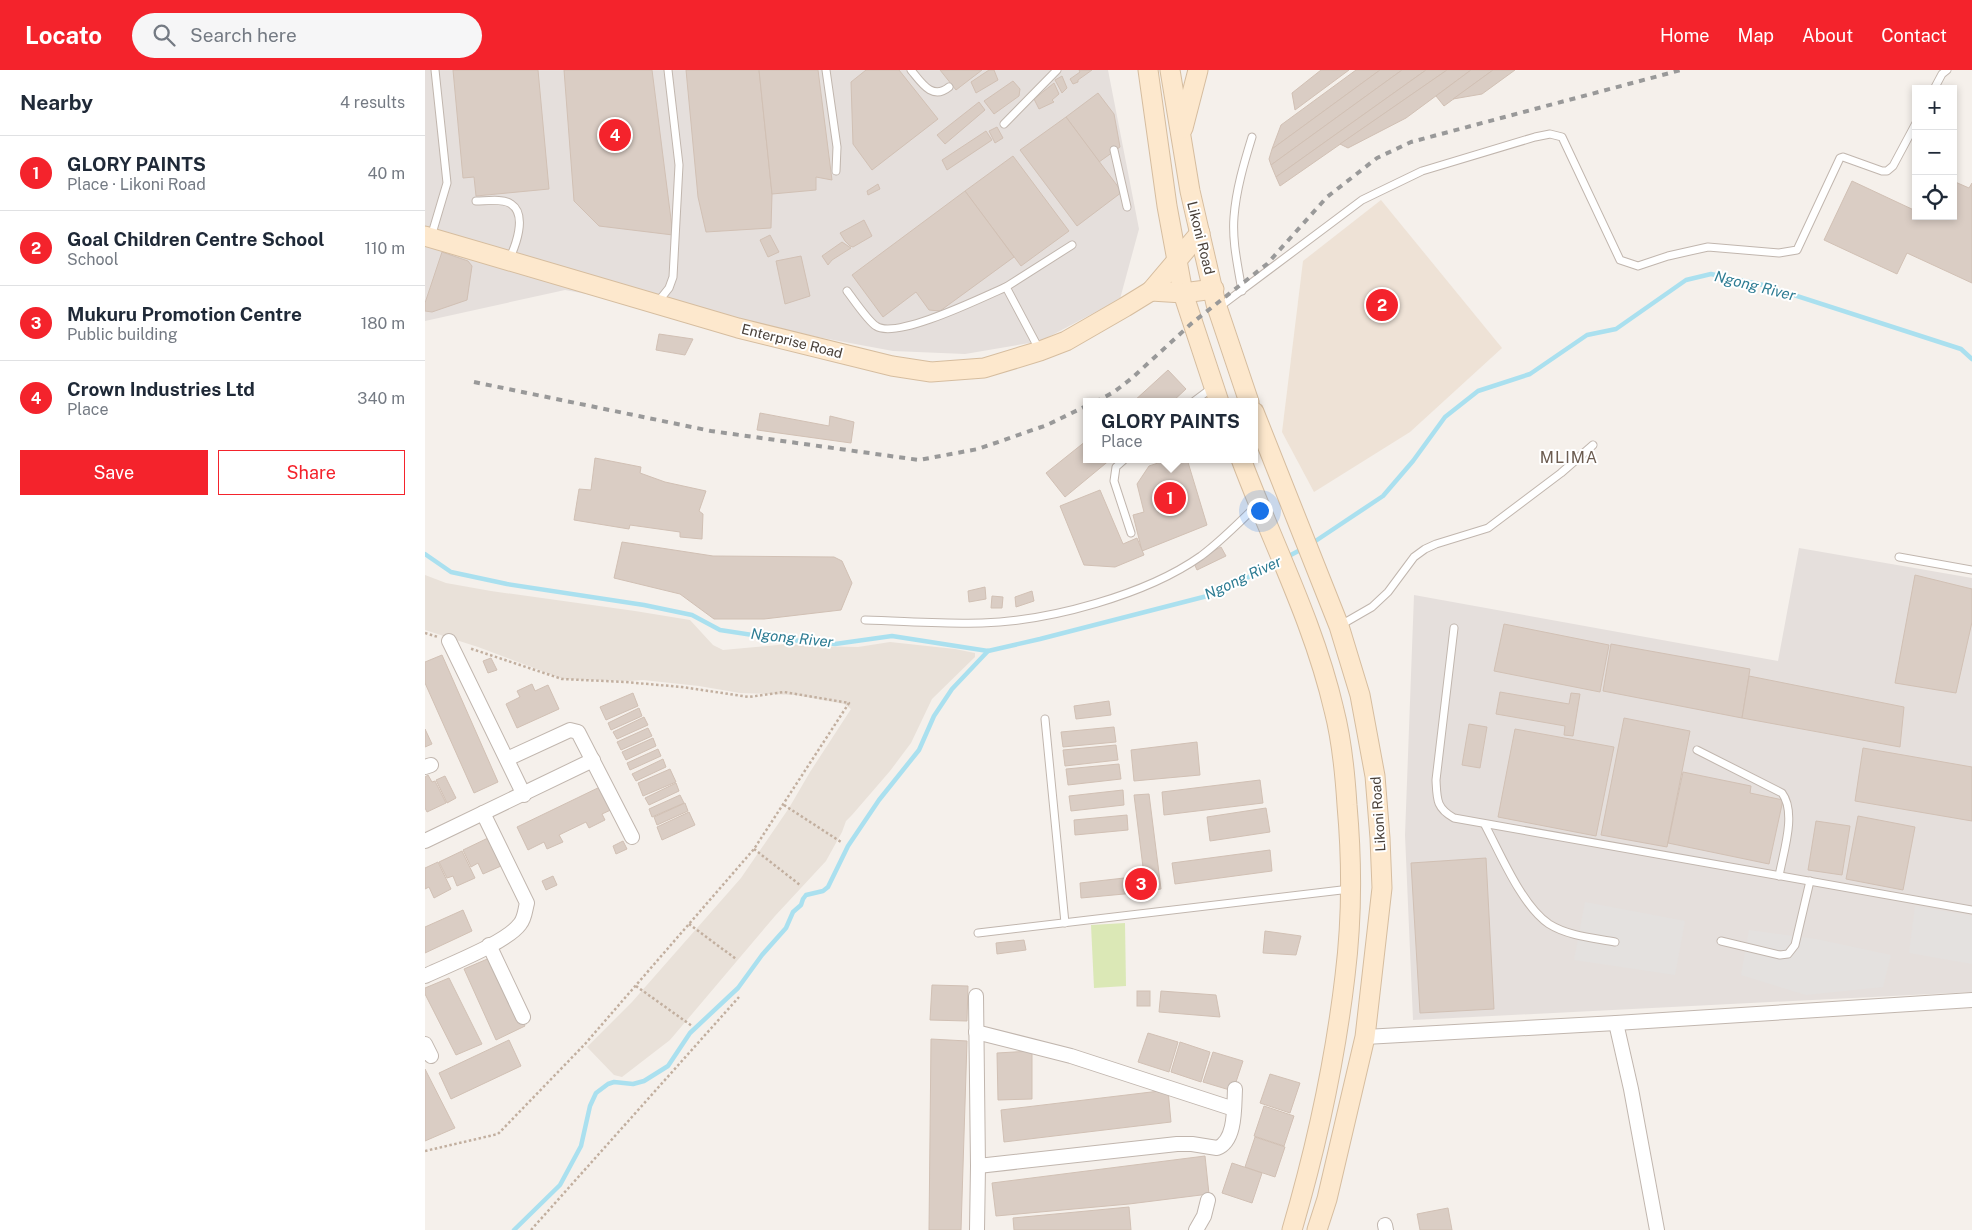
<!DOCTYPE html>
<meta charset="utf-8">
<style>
:root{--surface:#fff;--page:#f6f6f7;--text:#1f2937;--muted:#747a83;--line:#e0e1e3;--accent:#f4232c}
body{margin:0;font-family:"Public Sans",sans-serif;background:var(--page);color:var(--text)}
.controls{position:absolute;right:15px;top:15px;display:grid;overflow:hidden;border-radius:0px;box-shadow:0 2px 8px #0003}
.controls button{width:45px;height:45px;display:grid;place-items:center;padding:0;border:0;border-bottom:1px solid var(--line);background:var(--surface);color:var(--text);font:25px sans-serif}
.you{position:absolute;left:834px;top:440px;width:18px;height:18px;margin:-12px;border:4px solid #fff;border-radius:50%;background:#1a73e8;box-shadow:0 0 0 8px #1a73e833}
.badge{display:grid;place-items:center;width:32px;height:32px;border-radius:50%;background:var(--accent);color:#fff;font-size:16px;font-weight:700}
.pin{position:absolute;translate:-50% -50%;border:2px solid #fff;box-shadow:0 1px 5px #0006}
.popup{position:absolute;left:658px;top:328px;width:175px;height:65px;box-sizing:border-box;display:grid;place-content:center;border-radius:0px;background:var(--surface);filter:drop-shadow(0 1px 4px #0005);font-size:16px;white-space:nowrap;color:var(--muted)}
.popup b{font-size:19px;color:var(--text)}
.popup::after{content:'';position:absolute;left:50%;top:100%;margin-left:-10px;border:10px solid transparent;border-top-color:var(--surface)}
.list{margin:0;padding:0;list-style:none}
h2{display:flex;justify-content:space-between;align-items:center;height:65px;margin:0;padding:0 20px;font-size:21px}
h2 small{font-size:16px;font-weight:400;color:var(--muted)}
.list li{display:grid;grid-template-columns:32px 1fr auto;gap:15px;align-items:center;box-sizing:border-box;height:75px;padding:0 20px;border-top:1px solid var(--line)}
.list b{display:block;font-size:19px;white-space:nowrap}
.list p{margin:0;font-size:16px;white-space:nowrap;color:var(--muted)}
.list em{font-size:16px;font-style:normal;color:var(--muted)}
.actions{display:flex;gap:10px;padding:15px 20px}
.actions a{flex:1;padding:11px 0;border:1px solid var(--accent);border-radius:0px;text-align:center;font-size:18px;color:var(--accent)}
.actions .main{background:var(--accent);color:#fff}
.icon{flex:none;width:28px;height:28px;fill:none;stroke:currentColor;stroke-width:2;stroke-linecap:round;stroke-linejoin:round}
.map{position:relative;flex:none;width:1547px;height:1160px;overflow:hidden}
header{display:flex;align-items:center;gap:30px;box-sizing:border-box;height:70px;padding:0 25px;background:var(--accent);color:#fff}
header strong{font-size:24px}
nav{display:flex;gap:28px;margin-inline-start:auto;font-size:18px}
.search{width:350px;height:45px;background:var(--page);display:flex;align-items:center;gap:12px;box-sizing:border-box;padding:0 18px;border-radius:28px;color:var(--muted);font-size:19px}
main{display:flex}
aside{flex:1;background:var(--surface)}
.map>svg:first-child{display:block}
</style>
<header>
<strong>Locato</strong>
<div class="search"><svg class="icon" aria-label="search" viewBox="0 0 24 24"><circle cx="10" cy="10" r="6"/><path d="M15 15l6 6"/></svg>Search here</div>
<nav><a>Home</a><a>Map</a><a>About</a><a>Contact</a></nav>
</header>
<main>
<aside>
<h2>Nearby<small>4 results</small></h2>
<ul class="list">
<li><span class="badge">1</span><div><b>GLORY PAINTS</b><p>Place · Likoni Road</p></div><em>40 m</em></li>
<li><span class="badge">2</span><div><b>Goal Children Centre School</b><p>School</p></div><em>110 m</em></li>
<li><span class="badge">3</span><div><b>Mukuru Promotion Centre</b><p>Public building</p></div><em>180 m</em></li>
<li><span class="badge">4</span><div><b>Crown Industries Ltd</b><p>Place</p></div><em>340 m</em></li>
</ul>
<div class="actions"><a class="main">Save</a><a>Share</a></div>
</aside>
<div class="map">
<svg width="1547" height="1160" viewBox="0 0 1547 1160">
<rect width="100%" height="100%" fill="#f5f0eb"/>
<path fill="#e9e1d9" d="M0,505L21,513L66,521L210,541L265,550L288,575L298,580L363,574L383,576L433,577L465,572L530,579L550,583V587L507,629L486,673L465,701L427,745L421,751L417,762L401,791L350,846L245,970L197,1007L189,1005L162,977L207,932L316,808L364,738L385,702L426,639L419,634L370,625L315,623L274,616L218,610L205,611L138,609L53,577L0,560Z"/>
<g fill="#e5dfdc">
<path d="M0,0H683L714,159L695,229L616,271L540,284L468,281L140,220L0,251Z"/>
<path d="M1374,478L1547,508V922L988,950L980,765L989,525L1353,591Z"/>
</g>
<path fill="#eee2d6" d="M956,130L1077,278L985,362L889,422L857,362L878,191Z"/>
<path fill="#dbe8b6" d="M700,853L701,916L669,918L666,855Z"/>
<g fill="#e4e1df">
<path d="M1160,832L1260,851L1250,905L1149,890Z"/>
<path d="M1490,836L1547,846V894L1484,883Z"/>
<path d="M1324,860L1391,869L1466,885L1458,917L1381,925L1316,905Z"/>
</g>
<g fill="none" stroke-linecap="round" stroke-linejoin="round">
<g stroke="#aae0ef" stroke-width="4.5">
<path d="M886,474L958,426L988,391L1020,347L1053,321L1105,304L1162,265L1191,259L1261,210L1286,204L1338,215L1536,279L1547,289"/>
<path d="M0,484L26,502L82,514L219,535L267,545L295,560L354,569L410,574L467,566L563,581L615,569L790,524L853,492"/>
<path d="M862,487L879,478"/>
<path d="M89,1160L135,1115L156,1076L165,1036L171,1023L183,1014L189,1012L208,1014L219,1011L243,996L265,963L313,918L337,885L361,858L368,842L376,835L378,829L381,825L398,821L403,817L423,776L454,730L494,680L509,646L527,619L563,581"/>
</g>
</g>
<g fill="#dacdc4" stroke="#d1c0b4">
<path d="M28,0H113L124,119L51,126L49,107L38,108Z"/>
<path d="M139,0H227L248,165L174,156L149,131Z"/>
<path d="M261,0H334L347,124L346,158L281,162L273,127Z"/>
<path d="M334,0H393L407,110L391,107V120L347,124Z"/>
<path d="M441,0H474L513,49L447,100L428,74L426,12Z"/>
<path d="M515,0H557L531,20Z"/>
<path d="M564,0H569L573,10L551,23L546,12Z"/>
<path d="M654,0H667L653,10V12L648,14L645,9L655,2Z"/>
<path d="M896,0H924L870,40L867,23Z"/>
<path d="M931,0H955L847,79L856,55Z"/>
<path d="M955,0H977L846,95L844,89L847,79Z"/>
<path d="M977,0H1001L851,107L846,95Z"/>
<path d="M1001,0H1022L855,116L851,107Z"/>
<path d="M1022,0H1046L981,48L923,78L915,74Z"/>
<path d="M1046,0H1068L1019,36L1011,26Z"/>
<path d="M1068,0H1090L1057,24L1028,29Z"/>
<path d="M637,6L642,18L637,23L630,10Z"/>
<path d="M588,11L595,19L594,26L569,44L559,31Z"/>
<path d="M629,13L634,24L627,30L629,32L614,39L609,29Z"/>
<path d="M673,23L689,44L695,77L674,92L641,47Z"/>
<path d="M554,32L560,40L520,74L512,65Z"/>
<path d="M641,47L697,122L652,156L595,80Z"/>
<path d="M572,57L578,68L570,73L564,61Z"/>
<path d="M561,61L567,70L522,100L517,90Z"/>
<path d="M588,86L644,161L596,196L540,121Z"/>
<path d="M1427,111L1491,141V146H1528V111L1544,118L1547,113V213L1482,183L1472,204L1399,170Z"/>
<path d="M453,114L455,119L443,125L442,121Z"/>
<path d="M540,121L589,187L515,241L504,240L491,222L458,247L427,205Z"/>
<path d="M439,150L447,166L428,177L425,176L420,171L415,163Z"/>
<path d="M345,165L354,182L343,187L335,170Z"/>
<path d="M417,172L426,178L407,190L403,195L397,186Z"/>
<path d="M17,182L43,191L47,196L42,230L7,242L0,241V233Z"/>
<path d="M376,186L385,226L360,234L351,191Z"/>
<path d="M234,264L268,269L260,285L231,280Z"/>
<path d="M743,300L761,319L747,332H708Z"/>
<path d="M335,343L404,356L405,346L429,352L426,373L332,360Z"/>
<path d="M661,371V389H686L640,427L621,403Z"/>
<path d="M170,388L216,397L215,403L240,412L281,421L274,441L278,444L277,469L255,467V462L205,455L204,459L149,450L154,419L166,420Z"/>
<path d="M745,389H762L782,455L717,481L708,445L719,442L712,414L724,396Z"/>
<path d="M675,420L698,474L712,468L719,485L690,497L659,495L635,436Z"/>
<path d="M197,472L288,486L409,487L417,491L427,513L416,540L339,549H289L255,524L189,508Z"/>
<path d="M796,477L801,486L772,500L768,491Z"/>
<path d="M1490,505L1547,519V552L1531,623L1470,613Z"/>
<path d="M560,517L561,529L544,532L543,521Z"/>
<path d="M607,521L609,531L591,537L590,527Z"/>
<path d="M567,526L578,527L577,538H566Z"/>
<path d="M1079,554L1184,575L1175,622L1069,601Z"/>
<path d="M1186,574L1325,599L1317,648L1178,621Z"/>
<path d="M17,585L73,712L49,723L0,613V592Z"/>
<path d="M66,588L72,600L63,603L58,591Z"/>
<path d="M1324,606L1479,637L1475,677L1317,648Z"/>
<path d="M107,614L110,621L123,615L134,639L92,658L81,634L95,627L92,621Z"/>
<path d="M1075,622L1144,634L1146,623L1155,624L1148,666L1139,665L1140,656L1071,644Z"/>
<path d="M208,623L213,636L181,650L175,637Z"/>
<path d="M684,631L686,645L651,649L649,636Z"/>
<path d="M214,638L217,646L186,660L183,653Z"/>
<path d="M219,647L223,655L192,669L188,662Z"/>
<path d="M1199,648L1265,661L1242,777L1176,765Z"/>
<path d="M1044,654L1062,657L1055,698L1037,695Z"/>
<path d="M689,657L691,672L638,677L636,662Z"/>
<path d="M223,658L227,666L196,680L192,672Z"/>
<path d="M0,659L7,674L0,677Z"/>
<path d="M1090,659L1189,677L1171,766L1073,747Z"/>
<path d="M228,668L231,676L201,690L197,682Z"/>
<path d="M772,672L775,705L709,711L706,680Z"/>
<path d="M691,675L693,690L640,696L638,680Z"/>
<path d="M1438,678L1547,697V751L1430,731Z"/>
<path d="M233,679L236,686L205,700L202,693Z"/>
<path d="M238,689L241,697L211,711L207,704Z"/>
<path d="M694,694L696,709L643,715L641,699Z"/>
<path d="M245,699L251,712L218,726L213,713Z"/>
<path d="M1258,702L1326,716L1325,723L1358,730L1344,794L1243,773Z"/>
<path d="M3,705L7,712L10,711L21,733L2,742L0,738V707Z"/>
<path d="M20,706L31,728L22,733L11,710Z"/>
<path d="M835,710L838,733L739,745L737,722Z"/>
<path d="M251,713L254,721L224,735L220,728Z"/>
<path d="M179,715L190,738L177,744L180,750L164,758L161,752L134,765L138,772L122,779L119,772L103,780L92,757Z"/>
<path d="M698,720L699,735L646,741L644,726Z"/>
<path d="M724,724L736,819L721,821L709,725Z"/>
<path d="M255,725L259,733L227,747L224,739Z"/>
<path d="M260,733L263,741L232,755L229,747Z"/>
<path d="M841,738L845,762L785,771L782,747Z"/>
<path d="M264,742L270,755L237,770L232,757Z"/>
<path d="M702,745L703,760L650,765L649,750Z"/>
<path d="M1433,746L1490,757L1478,820L1421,809Z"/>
<path d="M1391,751L1425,756L1417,805L1383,800Z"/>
<path d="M63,768L76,796L58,804L53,793L46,797L38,780Z"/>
<path d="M198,771L202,779L191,784L188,776Z"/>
<path d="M845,780L847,801L750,814L747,793Z"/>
<path d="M37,781L50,808L32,816L28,806L22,808L14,792Z"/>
<path d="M1061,788L1069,939L995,943L986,793Z"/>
<path d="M13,792L26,819L9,828L4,817L0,819V798Z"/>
<path d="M128,806L132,815L121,820L117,811Z"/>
<path d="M708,807L710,823L656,828L655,813Z"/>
<path d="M38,840L47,861L0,883V857Z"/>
<path d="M840,861L876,866L871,885L838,883Z"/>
<path d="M599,870L601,880L572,884L571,873Z"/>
<path d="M67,887L100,956L71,970L39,899Z"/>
<path d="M24,908L57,974L31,985L0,924V918Z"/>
<path d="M507,915L543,916L542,951L505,950Z"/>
<rect x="712" y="921" width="13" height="15"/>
<path d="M736,921L791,925L795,947L734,942Z"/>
<path d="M723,963L753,972L744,1002L713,992Z"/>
<path d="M506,969L542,971L536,1160H504Z"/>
<path d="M84,970L96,996L26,1029L14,1003Z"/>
<path d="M755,972L785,982L776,1012L746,1002Z"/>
<path d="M607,981V1029L573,1030L572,983Z"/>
<path d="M788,982L818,991L808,1021L778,1012Z"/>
<path d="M0,999L30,1058L0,1071Z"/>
<path d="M845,1004L875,1013L865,1043L835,1033Z"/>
<path d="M743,1020L746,1052L579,1072L576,1040Z"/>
<path d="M839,1036L869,1046L859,1076L829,1066Z"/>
<path d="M830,1067L860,1077L850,1107L820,1097Z"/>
<path d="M780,1086L784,1124L704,1134L571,1146L567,1113Z"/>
<path d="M807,1093L837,1103L827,1133L797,1123Z"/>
<path d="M704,1137L706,1160H589L588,1148Z"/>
<path d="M1023,1138L1027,1160H995L992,1144Z"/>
</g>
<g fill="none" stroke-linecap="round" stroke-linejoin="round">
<g stroke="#c1b6ae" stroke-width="9">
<g id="lane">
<path d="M401,0L412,77L411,101"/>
<path d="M486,0C496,12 507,31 524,17"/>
<path d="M1509,19L1517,4L1522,0"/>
<path d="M579,54L632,0"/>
<path d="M689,80L702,137"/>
<path d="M51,131C61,131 78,128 86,134C103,145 90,177 84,190"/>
<path d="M6,167L22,113L10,0"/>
<path d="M581,217L647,175"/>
<path d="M422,221C429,230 443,251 451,256C471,270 558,227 581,217L614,279"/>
<path d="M817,221C813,196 807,172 809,147C811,120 819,93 827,67"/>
<path d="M232,233L244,218L248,207L254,95L243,0"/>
<path d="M793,238L937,130L997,101L1110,67L1125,64L1137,67L1195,190L1213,196L1243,186L1283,177L1354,183L1372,180L1415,88L1418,87L1457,101H1462L1468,96L1491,53"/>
<path d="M768,332L788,317"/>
<path d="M700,389L691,397L689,411L706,463"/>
<path d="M1474,487L1547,500"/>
<path d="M440,550C479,551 518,554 557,553C624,551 721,525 776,486C796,471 814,453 832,435"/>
<path d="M914,556L947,537L963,522L989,487L1000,479L1011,474L1063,458L1136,403L1168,375"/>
<path d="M1029,558L1011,710C1012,729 1011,738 1029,748L1547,840"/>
<path d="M620,649L640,853"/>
<path d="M1272,680L1357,723C1372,743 1358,783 1354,806"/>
<path d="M1060,755C1075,783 1097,836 1124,854C1143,866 1169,868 1190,872"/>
<path d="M553,863L925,819"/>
<path d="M1296,871L1355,885L1363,884L1370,875L1385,811"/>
</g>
</g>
<g stroke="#c1b6ae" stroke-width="16">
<g id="street">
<path d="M24,571L99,725"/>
<path d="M82,689L145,660L153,662L207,767"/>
<path d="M0,697L6,695"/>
<path d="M0,771L168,690"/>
<path d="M64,875L98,947"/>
<path d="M0,906C23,895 81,873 95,854C100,848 100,840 102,833L58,743"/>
<path d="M551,926L553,1096L552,1160"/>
<path d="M1191,953L1206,1019L1232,1160"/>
<path d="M551,962L646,986L809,1039"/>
<path d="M940,967L1191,953L1547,930"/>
<path d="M0,974L6,986"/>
<path d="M553,1096L752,1074H767L792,1078C811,1071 809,1037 810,1019"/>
<path d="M960,1155L961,1160"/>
<path d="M771,1160L779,1146L783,1130"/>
</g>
</g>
<g stroke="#d6bd9f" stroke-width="21">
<g id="secondary">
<path d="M723,0L742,136L758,223L794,332"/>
<path d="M745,0L765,121L791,234L824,332"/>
<path d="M758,58L773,0"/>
<path d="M775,163L726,221L758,223L789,219"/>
<path d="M0,166L313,258L467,296L506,302L559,298L615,281L641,271L700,237L726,221"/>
<path d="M829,342L914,556L935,625L950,706L955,768L957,818L940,967L902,1129L892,1160"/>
<path d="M816,389C847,472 889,553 909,640C917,671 920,703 922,735C927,791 927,850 920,906C910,991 891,1078 867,1160"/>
</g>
</g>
<g stroke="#c2af9f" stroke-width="2.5" stroke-dasharray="2.5 2.5" stroke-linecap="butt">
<path d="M0,563L13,567"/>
<path d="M359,735L416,772"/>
<path d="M329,779L375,815"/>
<path d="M264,854L311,889"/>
<path d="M211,916L267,956"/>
<path d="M0,1081L73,1064L160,974L329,779L424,633L359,622L324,627L257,617L200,612L137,609L44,578"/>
<path d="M106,1160L314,927"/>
</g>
<use href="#lane" stroke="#fff" stroke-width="7"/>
<use href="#street" stroke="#fff" stroke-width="14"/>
<use href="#secondary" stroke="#fde8cd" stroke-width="19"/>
<g stroke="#999" stroke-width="4" stroke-dasharray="6 6" stroke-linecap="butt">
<path d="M49,312L286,361L494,390L553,379L622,355L661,336"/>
<path d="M670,332L689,322L707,308L767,253L842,194L902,127L952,88L986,72L1256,0"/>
</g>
</g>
<g text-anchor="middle" stroke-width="4" stroke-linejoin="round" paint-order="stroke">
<g font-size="14" fill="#494039" stroke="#fff">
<text transform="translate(776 168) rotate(76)" y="5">Likoni Road</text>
<text transform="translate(367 271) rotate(14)" y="5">Enterprise Road</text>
<text transform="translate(953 744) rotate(-94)" y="5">Likoni Road</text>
</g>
<g font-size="15" font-style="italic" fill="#2d7c93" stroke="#fff">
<text transform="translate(1330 216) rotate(14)" y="5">Ngong River</text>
<text transform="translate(818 508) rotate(-25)" y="5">Ngong River</text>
<text transform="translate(367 568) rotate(6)" y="5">Ngong River</text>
</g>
<g font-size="16" letter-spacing="1" fill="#6c5c50" stroke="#fff">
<text x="1144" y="393">MLIMA</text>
</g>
</g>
</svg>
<div class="controls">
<button>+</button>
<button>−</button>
<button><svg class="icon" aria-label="locate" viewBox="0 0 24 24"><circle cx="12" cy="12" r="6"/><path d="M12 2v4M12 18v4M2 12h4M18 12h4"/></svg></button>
</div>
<div class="you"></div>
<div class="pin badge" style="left:745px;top:428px">1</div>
<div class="popup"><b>GLORY PAINTS</b>Place</div>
<div class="pin badge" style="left:957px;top:235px">2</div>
<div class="pin badge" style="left:716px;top:814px">3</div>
<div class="pin badge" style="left:190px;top:65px">4</div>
</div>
</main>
